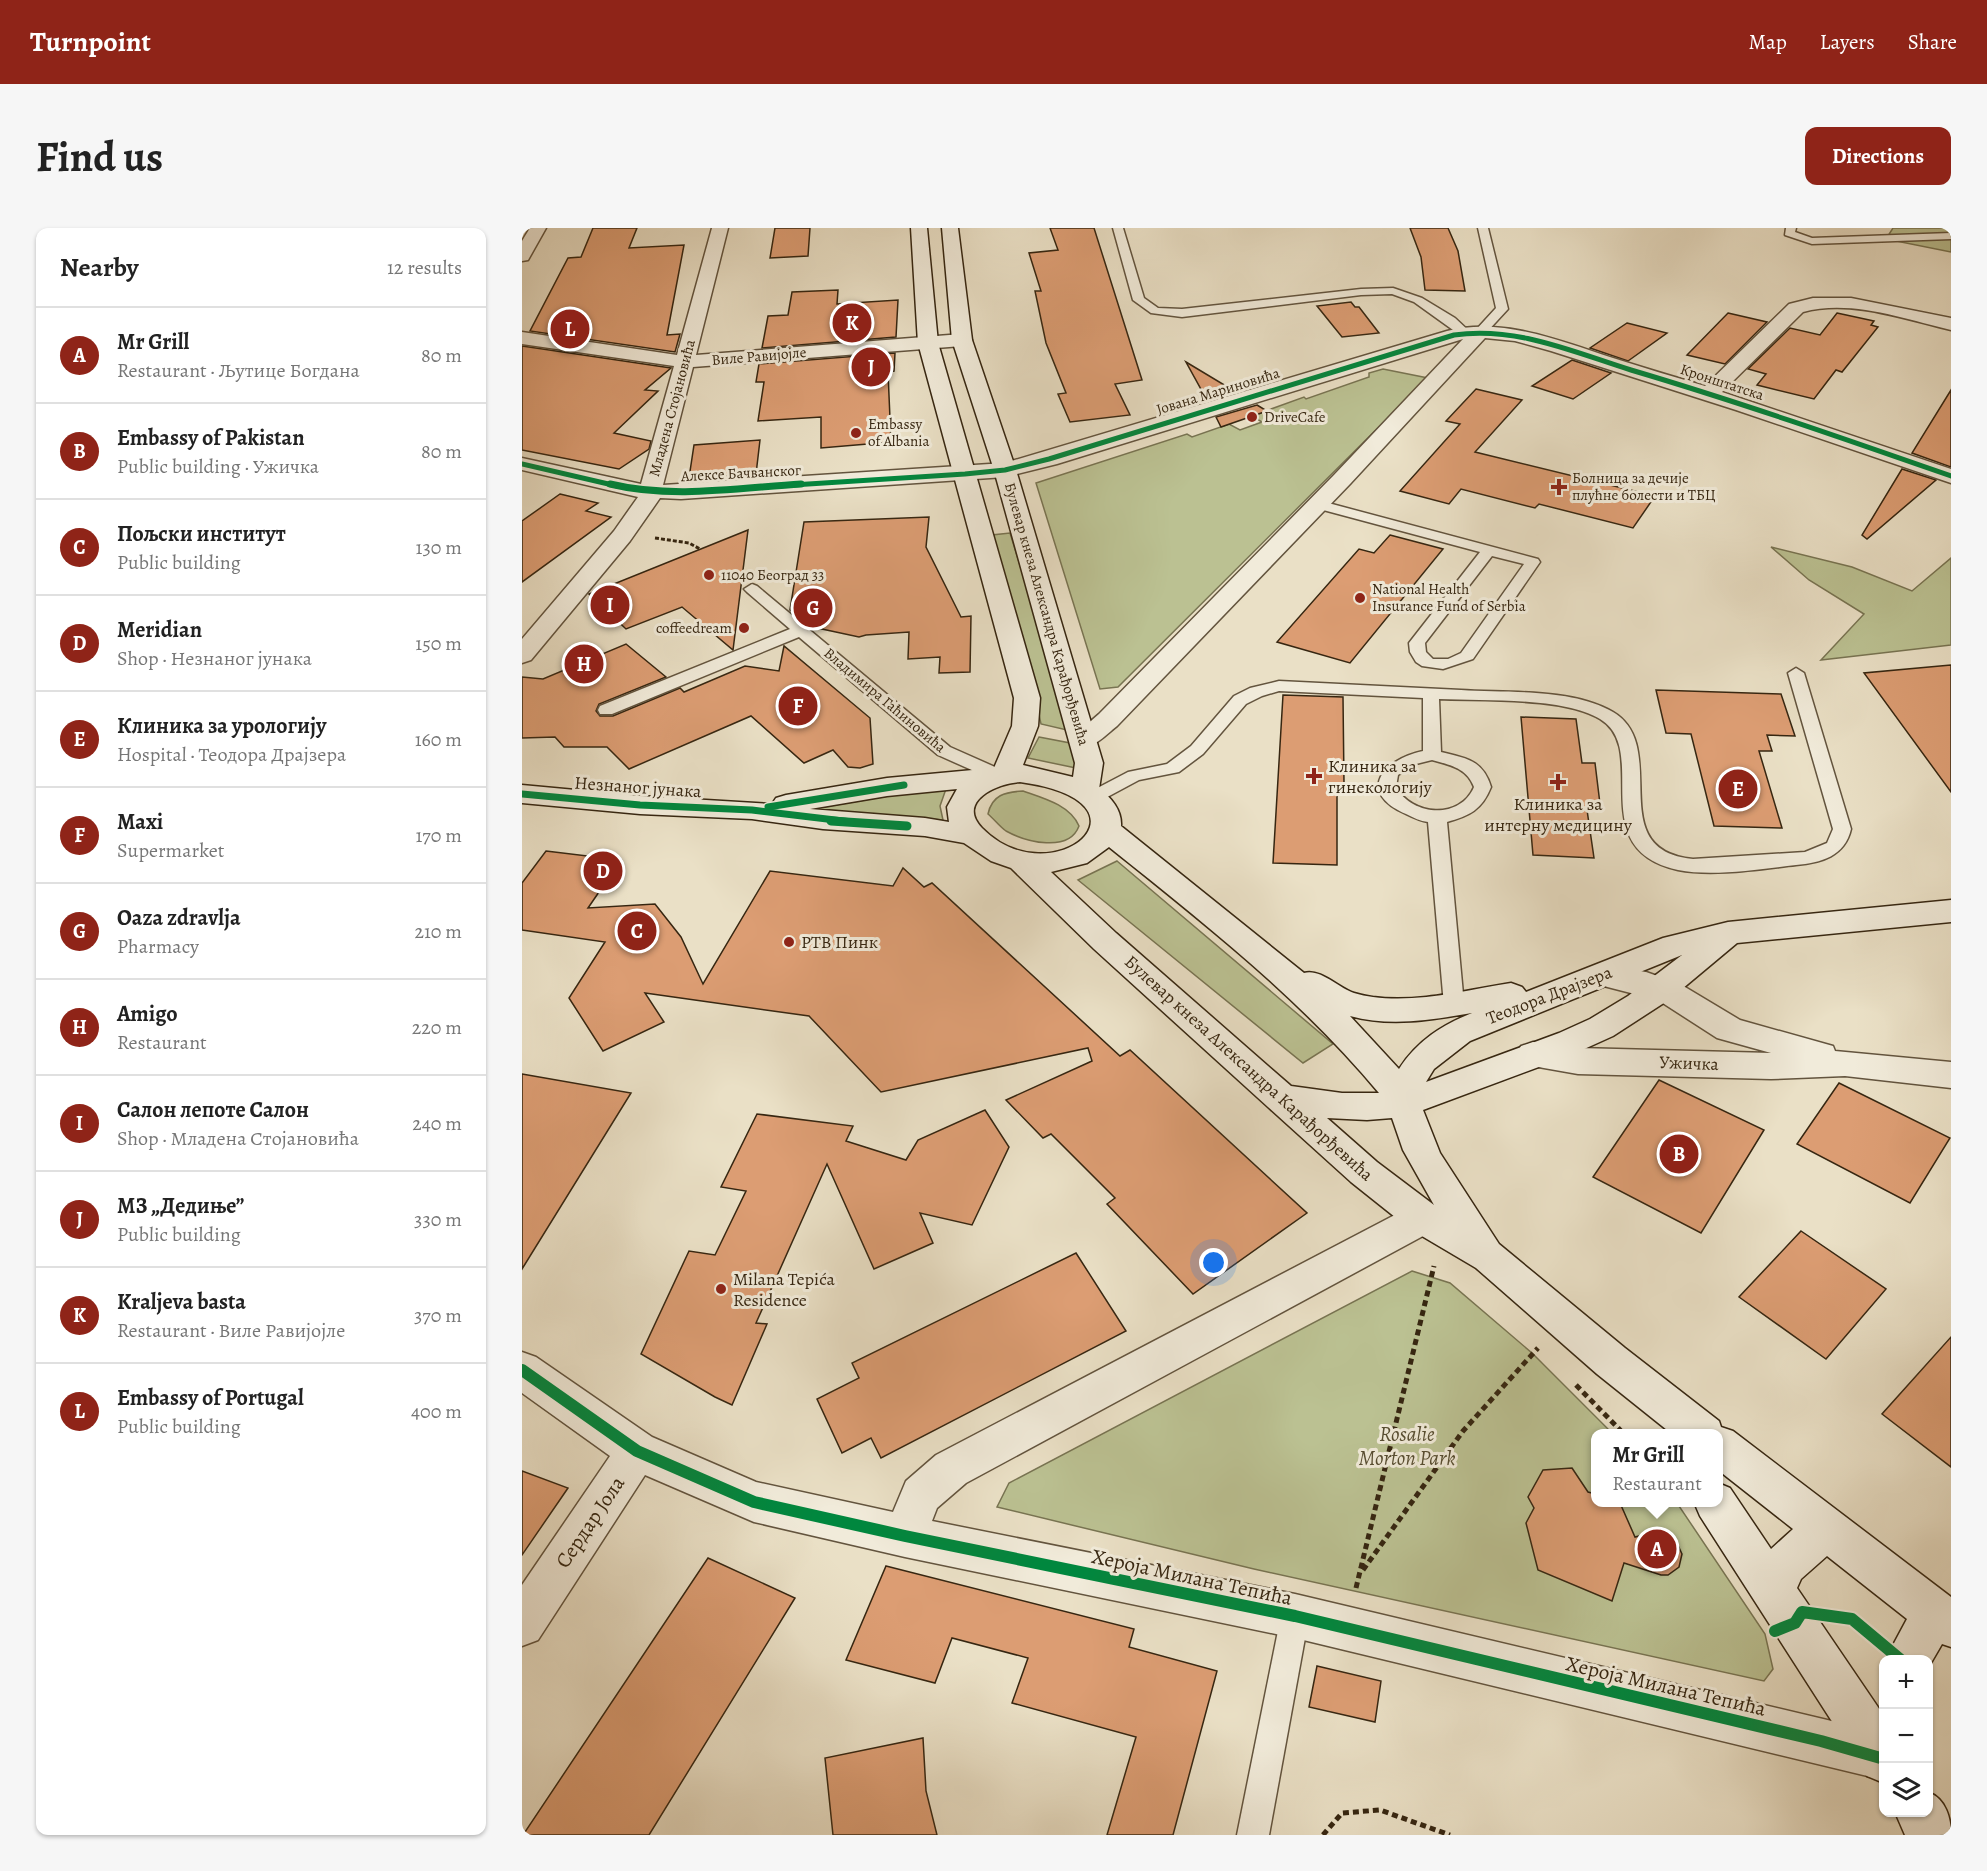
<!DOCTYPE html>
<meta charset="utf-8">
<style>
:root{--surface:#fff;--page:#f6f6f6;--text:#222;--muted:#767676;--line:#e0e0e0;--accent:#8f2418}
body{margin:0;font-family:Alegreya,serif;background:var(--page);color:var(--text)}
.controls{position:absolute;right:18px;bottom:18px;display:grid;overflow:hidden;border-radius:12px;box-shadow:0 2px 4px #0004}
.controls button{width:54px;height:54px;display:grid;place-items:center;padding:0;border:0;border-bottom:2px solid var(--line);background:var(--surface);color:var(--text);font:30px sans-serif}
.you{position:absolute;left:692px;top:1035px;width:21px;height:21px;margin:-15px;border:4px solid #fff;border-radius:50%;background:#1a73e8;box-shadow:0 0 0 9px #1a73e833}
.badge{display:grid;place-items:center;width:39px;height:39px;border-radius:50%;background:var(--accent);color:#fff;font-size:20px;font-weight:700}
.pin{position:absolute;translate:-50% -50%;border:3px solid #fff;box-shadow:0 2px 6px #0006}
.popup{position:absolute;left:1069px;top:1201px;width:132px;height:78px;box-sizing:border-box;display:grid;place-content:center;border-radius:12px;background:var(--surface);filter:drop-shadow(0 2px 4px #0005);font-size:20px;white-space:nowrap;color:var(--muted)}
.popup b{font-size:22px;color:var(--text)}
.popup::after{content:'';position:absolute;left:50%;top:100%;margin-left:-12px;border:12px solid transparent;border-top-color:var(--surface)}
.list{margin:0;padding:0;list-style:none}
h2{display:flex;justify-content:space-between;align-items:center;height:78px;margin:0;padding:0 24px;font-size:26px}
h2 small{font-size:20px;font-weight:400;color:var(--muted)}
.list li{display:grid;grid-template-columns:39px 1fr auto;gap:18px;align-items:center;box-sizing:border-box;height:96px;padding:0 24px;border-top:2px solid var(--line)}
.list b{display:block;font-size:22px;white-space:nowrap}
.list p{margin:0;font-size:20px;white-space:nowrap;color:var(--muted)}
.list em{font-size:20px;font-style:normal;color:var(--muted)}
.icon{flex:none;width:33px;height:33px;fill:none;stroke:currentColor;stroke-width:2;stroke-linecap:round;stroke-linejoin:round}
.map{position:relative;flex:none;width:1429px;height:1607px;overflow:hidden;border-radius:12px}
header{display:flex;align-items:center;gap:36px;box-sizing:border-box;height:84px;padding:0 30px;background:var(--accent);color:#fff}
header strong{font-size:28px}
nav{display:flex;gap:33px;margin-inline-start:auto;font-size:21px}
.intro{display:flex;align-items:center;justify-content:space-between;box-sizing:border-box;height:144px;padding:0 36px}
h1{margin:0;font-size:42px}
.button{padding:15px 27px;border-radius:12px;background:var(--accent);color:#fff;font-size:21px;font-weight:700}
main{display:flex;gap:36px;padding:0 36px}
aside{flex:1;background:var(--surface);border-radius:12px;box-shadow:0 2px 4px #0004}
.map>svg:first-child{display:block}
</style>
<header>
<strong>Turnpoint</strong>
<nav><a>Map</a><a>Layers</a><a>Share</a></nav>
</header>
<div class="intro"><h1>Find us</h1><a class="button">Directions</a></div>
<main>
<aside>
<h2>Nearby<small>12 results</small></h2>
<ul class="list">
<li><span class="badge">A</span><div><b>Mr Grill</b><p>Restaurant · Љутице Богдана</p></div><em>80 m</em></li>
<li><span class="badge">B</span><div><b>Embassy of Pakistan</b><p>Public building · Ужичка</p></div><em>80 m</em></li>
<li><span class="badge">C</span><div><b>Пољски институт</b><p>Public building</p></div><em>130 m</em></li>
<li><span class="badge">D</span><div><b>Meridian</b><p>Shop · Незнаног јунака</p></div><em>150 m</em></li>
<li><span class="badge">E</span><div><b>Клиника за урологију</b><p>Hospital · Теодора Драјзера</p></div><em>160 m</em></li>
<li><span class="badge">F</span><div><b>Maxi</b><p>Supermarket</p></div><em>170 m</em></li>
<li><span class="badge">G</span><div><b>Oaza zdravlja</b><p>Pharmacy</p></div><em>210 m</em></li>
<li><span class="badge">H</span><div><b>Amigo</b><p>Restaurant</p></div><em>220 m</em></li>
<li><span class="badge">I</span><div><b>Салон лепоте Салон</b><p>Shop · Младена Стојановића</p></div><em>240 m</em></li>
<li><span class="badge">J</span><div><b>МЗ „Дедиње”</b><p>Public building</p></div><em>330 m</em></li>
<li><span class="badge">K</span><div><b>Kraljeva basta</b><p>Restaurant · Виле Равијојле</p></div><em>370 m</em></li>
<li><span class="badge">L</span><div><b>Embassy of Portugal</b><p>Public building</p></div><em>400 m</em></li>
</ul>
</aside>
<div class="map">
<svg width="1429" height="1607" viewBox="0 0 1429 1607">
<rect width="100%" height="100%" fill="#eae0c6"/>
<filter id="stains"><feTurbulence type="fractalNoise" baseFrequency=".00333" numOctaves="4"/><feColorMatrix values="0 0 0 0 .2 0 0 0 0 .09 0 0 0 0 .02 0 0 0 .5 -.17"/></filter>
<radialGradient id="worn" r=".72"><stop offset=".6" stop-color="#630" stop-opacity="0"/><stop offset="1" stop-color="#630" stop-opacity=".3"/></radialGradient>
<g fill="#bbc192" stroke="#787452" stroke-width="1.5">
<path d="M1371,0H1429V24L1364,11Z"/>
<path d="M861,141L906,150L596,459L578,461L514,255L665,206L670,209L707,196L718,202L740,194L730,188L782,169L784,171L847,149V145Z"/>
<path d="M488,305L518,402L545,502L519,496L501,413L470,307Z"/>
<path d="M1249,319L1330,339L1390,363L1429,330V417L1299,432L1342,386L1287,352Z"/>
<path d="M517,509L548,515L554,540L506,530Z"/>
<path d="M425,558L418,578L421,592L284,582Z"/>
<path d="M501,563C521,570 548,577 557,598C547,625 504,614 484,603C478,599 472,591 466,586C470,567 483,564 501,563Z"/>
<path d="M595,633L811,816L781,835L556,652Z"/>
<path d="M890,1043L928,1055L1010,1125L1090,1205L1074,1206V1274L1155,1275L1243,1406L1251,1441L1242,1453L732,1341L475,1279L487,1255Z"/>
</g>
<g fill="#dc9d73" stroke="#362611" stroke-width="1.5">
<path d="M71,0H115L107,20L162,17L145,107L158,106L153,124L8,103L46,30L59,29Z"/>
<path d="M253,0H288L286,28L248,30Z"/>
<path d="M528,0H572L620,152L593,156L608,187L548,194L536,166L544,165L524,115L513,63H519L507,25L536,22Z"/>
<path d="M888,0H926L936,23L943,63L903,62L899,29Z"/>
<path d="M316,62L315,76L376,72L374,109L240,120L246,88L266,87L270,64Z"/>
<path d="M829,74L833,79H837L857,105L820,109L795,78Z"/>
<path d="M1206,85L1245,94L1203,136L1165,127Z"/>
<path d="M1315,85L1352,93L1349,97L1356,99L1320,144L1314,142L1292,171L1235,157L1244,146L1226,141L1268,100L1298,107Z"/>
<path d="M1105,95L1145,105L1106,133L1068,120Z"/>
<path d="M0,118L149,140L123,162L136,163L92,205L129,213L127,221L97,241L0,222Z"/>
<path d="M373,125L372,143L366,144L369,214L299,220V189L236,193L242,154H234L237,136Z"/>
<path d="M1050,132L1089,145L1051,171L1010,158Z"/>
<path d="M664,134L714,164L685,172Z"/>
<path d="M954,161L1000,172L953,224L1133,268L1111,300L1017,276L1013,280L939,261L927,276L878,263L938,196L924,193Z"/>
<path d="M1429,162V239L1390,225Z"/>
<path d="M735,177L745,183L699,199L694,189Z"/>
<path d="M238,212L234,246L167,250L172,217Z"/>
<path d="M1380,241L1414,252L1345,311L1340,307Z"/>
<path d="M38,266L76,275L64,283L89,289L0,354V293Z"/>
<path d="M407,289L404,319L439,389L449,388L448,444L417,445L418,429L386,431L387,404L344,407L337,409L286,398L268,382L282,294Z"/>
<path d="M226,302L211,422L160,379L104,401L67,366Z"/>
<path d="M868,307L921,321L828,435L755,414L837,321L852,325Z"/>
<path d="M104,416L144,449L77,476L74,483L78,488H91L158,460L162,464L223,438L257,443L262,418L348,490L351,536L338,540L326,539L311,522L282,535L229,488L107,541L85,519H42L33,509L0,510V449L21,451Z"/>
<path d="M1429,437V564L1342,445Z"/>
<path d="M1134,462L1259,466L1273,508L1245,507L1250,523H1237L1260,600L1192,598L1169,506L1144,505Z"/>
<path d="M761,467L821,469L822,555L820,566H815V637L751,635Z"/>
<path d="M999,489L1054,491L1060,535H1073L1078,576L1064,575L1072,630L1011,627Z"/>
<path d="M24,623L99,632L66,680L133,676L159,709L181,756L248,643L371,658L381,640L402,659L410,655L598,828L608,822L785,985L671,1066L585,976L593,970L529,906L521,910L484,872L570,833L566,820L359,864L287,788L123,765L142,794L81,823L47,770L83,714L0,702V655Z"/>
<path d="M0,846L109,865L0,1041Z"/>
<path d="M1137,852L1242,902L1179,1005L1071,949Z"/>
<path d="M1317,855L1428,910L1388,975L1275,916Z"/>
<path d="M463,882L487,919L450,997L398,985L411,1015L352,1041L305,936L234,1095L245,1096L210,1177L193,1169L119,1126L167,1023L193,1027L224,963L199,959L235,886L331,898L324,913L384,932L396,912Z"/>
<path d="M1279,1003L1364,1061L1304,1131L1217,1069Z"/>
<path d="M554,1025L604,1103L359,1230L349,1210L320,1225L295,1171L337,1150L330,1135Z"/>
<path d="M1429,1109V1239L1360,1186Z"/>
<path d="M1050,1240L1066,1264L1074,1266V1275H1098L1113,1309L1133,1304L1147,1308L1154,1313L1160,1326L1157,1339L1146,1347H1139L1102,1335L1090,1373L1016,1342L1004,1295L1012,1280L1006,1269L1021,1242Z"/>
<path d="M0,1243L46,1260L0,1327Z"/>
<path d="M186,1330L273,1370L127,1607H1Z"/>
<path d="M364,1338L612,1401L607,1419L695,1443L651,1607H585L614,1509L490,1475L506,1430L430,1410L413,1455L324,1432Z"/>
<path d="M795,1438L859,1453L853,1494L787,1479Z"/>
<path d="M401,1510L404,1563L415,1607H311L303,1530Z"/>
</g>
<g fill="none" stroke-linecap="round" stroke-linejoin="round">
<g stroke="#63543e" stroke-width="3">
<g id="lane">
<path d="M591,0H601L622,70L636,80L660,81L839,61L871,60L900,70L933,90L948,104L942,108L938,107L892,74L870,66L839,67L660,89L629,85L611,72Z"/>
<path d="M956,0H966L986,81L962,107L958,108L952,104L974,80Z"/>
<path d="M1264,0H1274L1273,4L1290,10L1429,5V11L1290,16L1263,7Z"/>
<path d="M795,272L1016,331L1018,334L951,431L921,441L900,438L894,434L888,424L887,415L958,324L790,279L788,276L790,273ZM970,328L1002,336L939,425L926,431H911L904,424L903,415Z"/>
<path d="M230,356L235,358L428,519L482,543L485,547L482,551H470L416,527L277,409L90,486H78L76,482L78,478L268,401L225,364L222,361Z"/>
<path d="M1274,440L1282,445L1329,601C1323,628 1299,635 1274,637C1238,641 1191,649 1156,642C1060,621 1130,522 1078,491C1041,469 962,473 917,471L919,524C944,530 961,532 969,559C960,582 947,588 925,594L942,777L939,782L932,785L925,782L922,777L906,594C898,593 892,590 884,586C834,564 860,532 901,523V470L757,463L740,468L724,476L681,526L657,544L617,552L576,574H564L561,570L564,566L606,544L645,536L669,518L712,468L728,460L757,453C818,456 878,459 939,462C985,465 1050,460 1091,484C1150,519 1079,622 1171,631L1283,624L1305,615L1311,601L1266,445ZM910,532C928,537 945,540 952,559C938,592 890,588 874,559L876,547L894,536Z"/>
<path d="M773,1374L783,1378L787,1388L747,1607H715L759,1388L763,1378Z"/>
</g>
</g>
<g stroke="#63543e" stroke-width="3">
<g id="street">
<path d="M8,0H24L6,32L0,33V13Z"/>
<path d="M190,0H206L174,127L440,106L447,108L450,112L447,116L440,118L171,139L141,257L483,235L925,103C981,89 1038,113 1091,130C1122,140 1153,149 1183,158L1267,76L1291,70H1329L1429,90V102C1382,91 1329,71 1281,84L1200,164L1429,241V255L1214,182L1029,123L993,113L963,110L828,256L595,498C581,509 571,523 551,518L547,512L577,486L812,247L941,111L535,236L483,249L159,271L138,270L108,313L9,432L0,435V411L92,303L116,269L0,242V230L119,256L152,138L0,116V104L155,127Z"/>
<path d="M1081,736L1124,744L1158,756L1218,792L1311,818L1313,823L1429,834V860L1323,848L1249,851L1056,846L999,836L994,827L999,818L1011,814L1056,820L1249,825L1195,810L1136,772L1070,755L1065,747L1070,739Z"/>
<path d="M901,975L914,979L919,990L914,1001L444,1255L415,1280L410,1293L773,1366L1360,1505L1362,1552L773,1410L383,1329L232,1294L123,1247L16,1412L0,1418V1357L88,1228L0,1165V1124L14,1129L130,1209L234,1254L371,1284L384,1253L414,1227L888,979Z"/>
</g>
</g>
<g stroke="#362611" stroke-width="3">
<g id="secondary">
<path d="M389,0H405L416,115L518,470L516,498L501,537L551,549L553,535L472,242L430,112L420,0H436L450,112L494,242L581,535L577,561C589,569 600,582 599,598L782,745C798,740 817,760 832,765C838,767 845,768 851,769C897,775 944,762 989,755L1000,759L1004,764L1141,710L1206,694L1429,672V694L1215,715L1148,771L1091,808L1049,827L901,882L918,925L977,1016L1103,1120L1197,1193L1199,1199L1211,1203L1429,1369V1419L1420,1416L1406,1440V1432H1363L1385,1391L1305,1328L1279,1351L1275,1360L1362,1488V1555L1345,1548L1178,1288L1172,1274H1196V1255L1208,1260L1249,1321L1271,1301L1196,1242V1206H1150L1075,1146L954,1040L888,1001L829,954L746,879L572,721L489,640L469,633L442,615L403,608L301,601L230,591L118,586L0,575V557L118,568L250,576L254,570L264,567L365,550L472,540L490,498L492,470L396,115ZM498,554C644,574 530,671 460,600C434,573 476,555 498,554ZM435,561L425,579L427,594L403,590L288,581L365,568ZM587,619C683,696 778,770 857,865H820L769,858L594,705L529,644L565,635ZM1160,727L1106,768L1068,791L1037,805L904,854L912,841L948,813ZM950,785C920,797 895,813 877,841L828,788C868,799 910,792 950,785ZM805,890L845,892L870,890L881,922L912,977L855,934Z"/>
<path d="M1406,1564C1424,1571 1429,1590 1429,1607H1383L1373,1584H1406Z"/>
</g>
</g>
<path stroke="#362611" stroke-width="3" stroke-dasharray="4 2" stroke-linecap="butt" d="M133,310L167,315L178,321"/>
<g stroke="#362611" stroke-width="5" stroke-dasharray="6 4" stroke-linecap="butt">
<path d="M1054,1157L1102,1206"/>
<path d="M841,1342L941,1203L1016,1120"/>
<path d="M834,1360L912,1038"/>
<path d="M801,1607L820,1585L858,1582L928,1607"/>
</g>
<use href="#lane" fill="#f1ebda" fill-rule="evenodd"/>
<use href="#street" fill="#f1ebda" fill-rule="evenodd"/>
<use href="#secondary" fill="#f1ebda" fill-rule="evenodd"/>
<g stroke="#f1ebda" stroke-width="8">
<g id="cycleway-far3">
<path d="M0,236L95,258"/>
<path d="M255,258L443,246L483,242L527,231L932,107C994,98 1051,124 1109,142C1217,174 1323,211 1429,248"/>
</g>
</g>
<g stroke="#f1ebda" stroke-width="10">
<g id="cycleway-far2">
<path d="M88,256C150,271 216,260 279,256"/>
<path d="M0,566L118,577L230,582L330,594"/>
<path d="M246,579L382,557"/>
</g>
</g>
<g stroke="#f1ebda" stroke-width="13">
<path id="cycleway-far1" d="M309,593L385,598"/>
</g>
<g stroke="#f1ebda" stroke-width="16">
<g id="cycleway">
<path d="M0,1142L115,1223L232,1274L383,1308L773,1388L1299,1513L1362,1531"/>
<path d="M1253,1403L1273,1395L1280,1384L1330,1391L1379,1432"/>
</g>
</g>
<use href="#cycleway-far3" stroke="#00873e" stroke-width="5"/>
<use href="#cycleway-far2" stroke="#00873e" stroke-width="7"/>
<use href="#cycleway-far1" stroke="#00873e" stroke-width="9"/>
<use href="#cycleway" stroke="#00873e" stroke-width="12"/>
</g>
<g fill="#8f2418" stroke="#f1ebda" stroke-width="2">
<circle cx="730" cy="189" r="6"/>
<circle cx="334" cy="205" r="6"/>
<path d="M1034 250h6v6h6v6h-6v6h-6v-6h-6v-6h6z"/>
<circle cx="187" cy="347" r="6"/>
<circle cx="838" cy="370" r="6"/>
<circle cx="222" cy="400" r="6"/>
<path d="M789 539h6v6h6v6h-6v6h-6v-6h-6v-6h6z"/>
<path d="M1033 545h6v6h6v6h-6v6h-6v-6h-6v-6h6z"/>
<circle cx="267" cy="714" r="6"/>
<circle cx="199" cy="1061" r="6"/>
</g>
<g text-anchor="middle" stroke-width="6" stroke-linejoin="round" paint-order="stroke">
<g font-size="15" fill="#362611" stroke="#f1ebda">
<text transform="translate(237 128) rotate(-5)" y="5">Виле Равијојле</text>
<text transform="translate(1200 154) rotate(18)" y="5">Кронштатска</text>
<text transform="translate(696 163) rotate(-17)" y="5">Јована Мариновића</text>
<text transform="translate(150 180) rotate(-75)" y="5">Младена Стојановића</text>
<text transform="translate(219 245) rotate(-3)" y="5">Алексе Бачванског</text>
<text transform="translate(525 386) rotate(74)" y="5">Булевар кнеза Александра Карађорђевића</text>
<text transform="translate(363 472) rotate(40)" y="5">Владимира Гаћиновића</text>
</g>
<g font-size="15" fill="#362611" stroke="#f1ebda" text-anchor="start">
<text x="742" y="194">DriveCafe</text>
<text x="346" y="201">Embassy<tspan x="346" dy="17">of Albania</tspan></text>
<text x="1050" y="255">Болница за дечије<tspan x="1050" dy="17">плућне болести и ТБЦ</tspan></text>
<text x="199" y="352">11040 Београд 33</text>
<text x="850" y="366">National Health<tspan x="850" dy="17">Insurance Fund of Serbia</tspan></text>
<text x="210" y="405" text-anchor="end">coffeedream</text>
</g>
<g font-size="18" fill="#362611" stroke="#f1ebda" text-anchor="start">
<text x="806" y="544">Клиника за<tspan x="806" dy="21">гинекологију</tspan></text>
<text x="1036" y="582" text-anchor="middle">Клиника за<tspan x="1036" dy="21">интерну медицину</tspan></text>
<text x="279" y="720">РТВ Пинк</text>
<text x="211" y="1057">Milana Tepića<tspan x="211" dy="21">Residence</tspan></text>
</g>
<g font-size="18" fill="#362611" stroke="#f1ebda">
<text transform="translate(116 559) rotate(4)" y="6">Незнаног јунака</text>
<text transform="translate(1027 767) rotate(-21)" y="6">Теодора Драјзера</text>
<text transform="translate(1167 835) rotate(2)" y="6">Ужичка</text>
<text transform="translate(727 840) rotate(42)" y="6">Булевар кнеза Александра Карађорђевића</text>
</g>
<g font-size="21" font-style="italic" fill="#574d31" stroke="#f1ebda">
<text x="885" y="1213">Rosalie<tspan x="885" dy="24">Morton Park</tspan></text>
</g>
<g font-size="21" fill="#362611" stroke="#f1ebda">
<text transform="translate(68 1294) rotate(-56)" y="7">Сердар Јола</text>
<text transform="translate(670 1349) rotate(12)" y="7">Хероја Милана Тепића</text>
<text transform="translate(1144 1458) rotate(13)" y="7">Хероја Милана Тепића</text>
</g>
</g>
<rect width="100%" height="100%" filter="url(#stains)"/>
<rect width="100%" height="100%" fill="url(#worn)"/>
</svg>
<div class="controls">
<button>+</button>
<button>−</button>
<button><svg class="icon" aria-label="layers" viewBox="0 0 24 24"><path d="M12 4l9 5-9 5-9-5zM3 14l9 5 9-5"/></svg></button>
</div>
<div class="you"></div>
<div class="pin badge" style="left:1135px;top:1321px">A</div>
<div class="popup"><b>Mr Grill</b>Restaurant</div>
<div class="pin badge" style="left:1157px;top:926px">B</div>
<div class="pin badge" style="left:115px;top:703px">C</div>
<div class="pin badge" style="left:81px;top:643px">D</div>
<div class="pin badge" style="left:1216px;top:561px">E</div>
<div class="pin badge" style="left:276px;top:478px">F</div>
<div class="pin badge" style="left:291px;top:380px">G</div>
<div class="pin badge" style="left:62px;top:436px">H</div>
<div class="pin badge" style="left:88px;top:377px">I</div>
<div class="pin badge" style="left:349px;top:139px">J</div>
<div class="pin badge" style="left:330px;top:95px">K</div>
<div class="pin badge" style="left:48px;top:101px">L</div>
</div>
</main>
